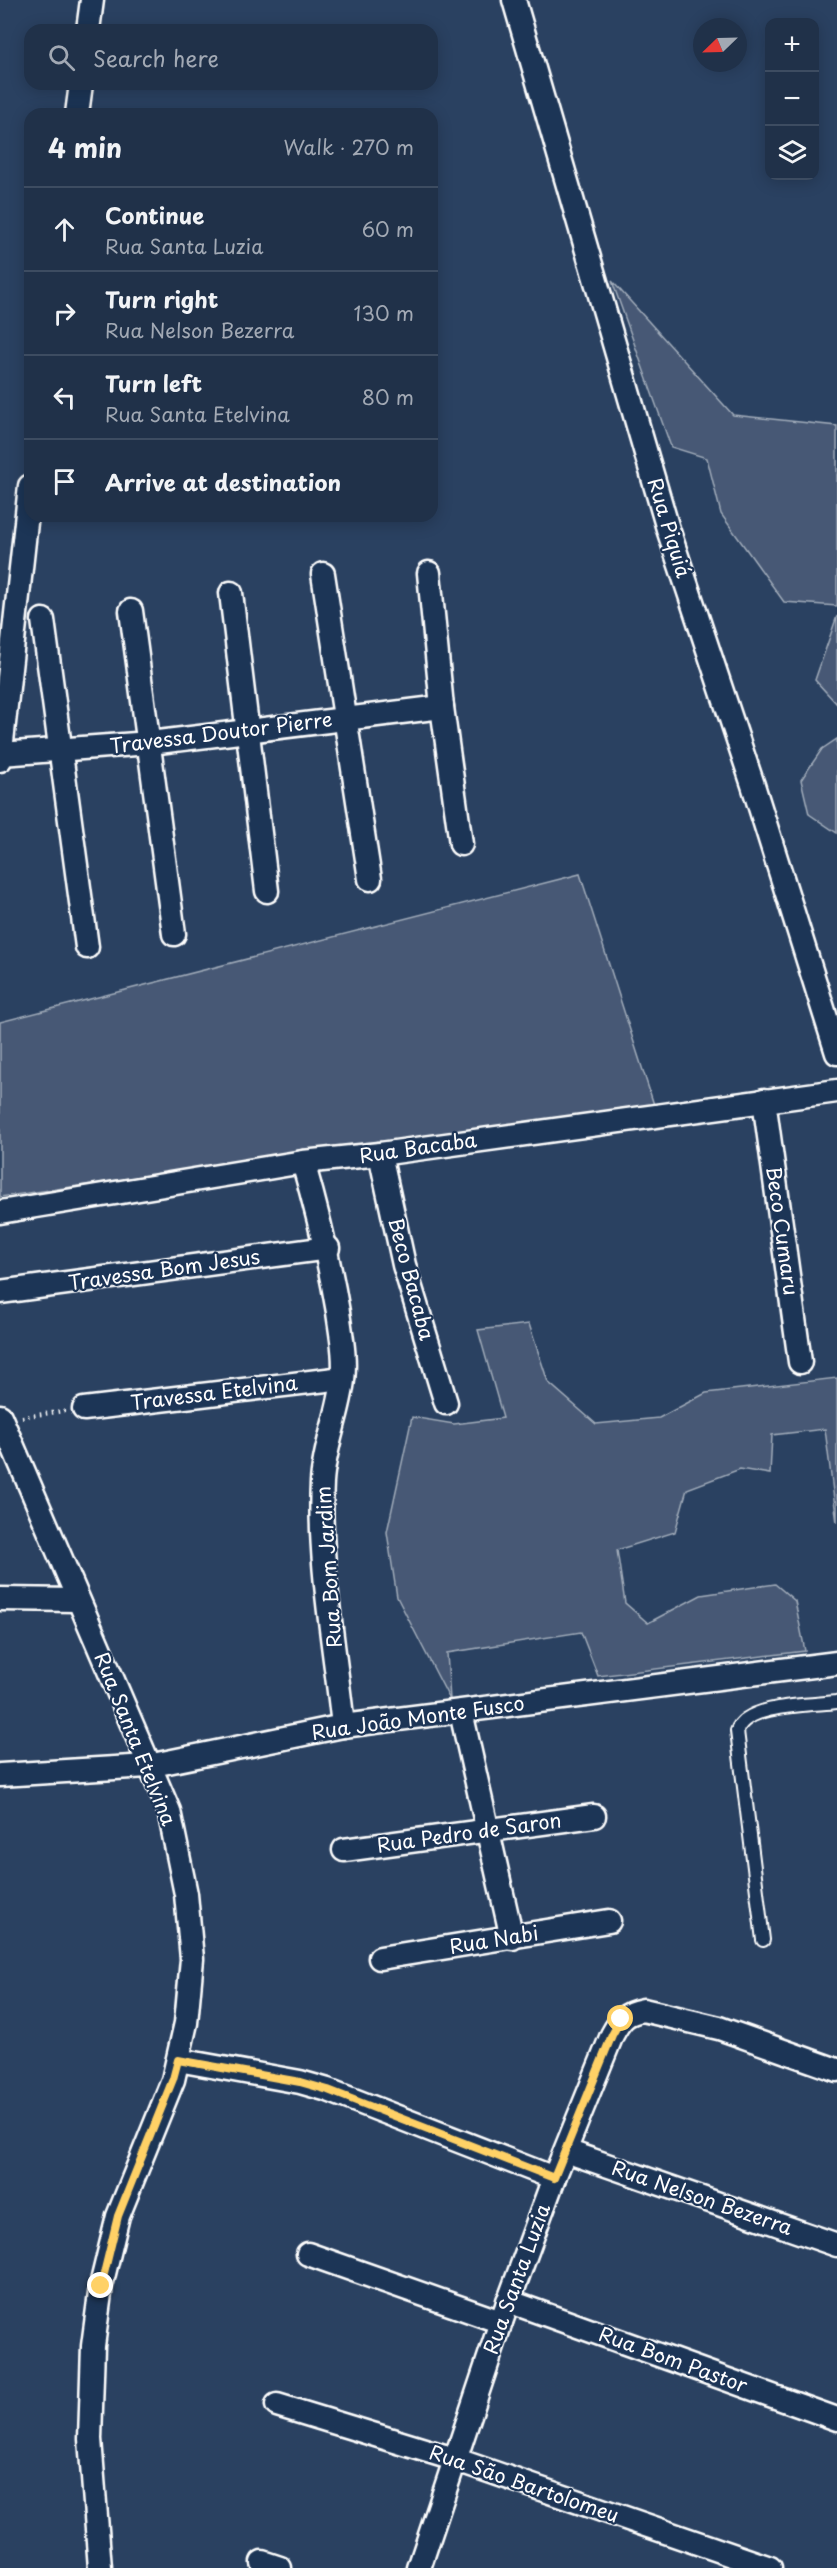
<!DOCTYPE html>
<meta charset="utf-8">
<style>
:root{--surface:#203149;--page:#283950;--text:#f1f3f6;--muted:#a2a9b4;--line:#3d4c61}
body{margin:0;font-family:"Playpen Sans",sans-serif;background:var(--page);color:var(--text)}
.controls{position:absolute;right:18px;top:18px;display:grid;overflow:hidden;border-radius:12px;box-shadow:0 3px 15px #0003}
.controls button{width:54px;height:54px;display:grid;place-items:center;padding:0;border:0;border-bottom:2px solid var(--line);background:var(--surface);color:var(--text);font:30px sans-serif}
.compass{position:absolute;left:693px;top:18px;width:54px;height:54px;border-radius:50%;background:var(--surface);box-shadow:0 3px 15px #0003;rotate:247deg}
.stop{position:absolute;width:18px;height:18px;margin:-14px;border:4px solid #ffd166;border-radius:50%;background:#fff}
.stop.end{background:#ffd166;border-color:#fff;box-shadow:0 2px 6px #0008}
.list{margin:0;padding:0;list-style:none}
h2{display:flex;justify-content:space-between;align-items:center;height:78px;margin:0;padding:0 24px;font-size:26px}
h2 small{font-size:20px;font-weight:400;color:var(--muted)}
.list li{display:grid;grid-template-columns:39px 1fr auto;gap:18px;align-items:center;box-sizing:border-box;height:84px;padding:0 24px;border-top:2px solid var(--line)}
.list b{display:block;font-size:22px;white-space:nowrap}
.list p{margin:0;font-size:20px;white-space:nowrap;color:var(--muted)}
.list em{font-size:20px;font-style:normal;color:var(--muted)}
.icon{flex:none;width:33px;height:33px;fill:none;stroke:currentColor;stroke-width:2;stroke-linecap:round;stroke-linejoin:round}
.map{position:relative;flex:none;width:837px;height:2568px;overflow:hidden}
.search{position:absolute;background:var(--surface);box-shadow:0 3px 15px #0003;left:24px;top:24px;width:414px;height:66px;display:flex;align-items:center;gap:15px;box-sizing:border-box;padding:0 21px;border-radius:18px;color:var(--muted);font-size:22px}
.panel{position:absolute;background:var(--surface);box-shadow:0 3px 15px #0003;left:24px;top:108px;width:414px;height:414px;border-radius:18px}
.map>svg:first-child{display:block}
</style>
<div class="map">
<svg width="837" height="2568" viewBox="0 0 837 2568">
<rect width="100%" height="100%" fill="#2a4161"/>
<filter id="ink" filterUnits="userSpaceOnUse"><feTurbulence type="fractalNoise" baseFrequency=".0167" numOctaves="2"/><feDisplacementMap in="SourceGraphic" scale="12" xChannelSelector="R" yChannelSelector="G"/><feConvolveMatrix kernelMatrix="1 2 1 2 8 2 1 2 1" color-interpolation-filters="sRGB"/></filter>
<g filter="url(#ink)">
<g fill="#465975" stroke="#a2acba" stroke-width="1.5">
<path d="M612,281L733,415L837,426V606L784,602L721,514L707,458L671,447Z"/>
<path d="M837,616V704L815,680Z"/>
<path d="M837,739V833L809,814L801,780L822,749Z"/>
<path d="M580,874L654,1105L0,1197V1022Z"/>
<path d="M529,1324L548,1382L596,1424L659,1418L706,1393L837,1378V1523L825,1429L772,1435L770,1474L740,1469L687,1489L675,1532L617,1550L625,1603L648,1623L701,1595L775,1584L795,1601L805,1651L598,1676L581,1632L447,1653L450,1700L397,1597L387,1532L412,1417L454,1424L503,1418L478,1330Z"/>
</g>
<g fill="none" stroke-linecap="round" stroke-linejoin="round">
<g stroke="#fff" stroke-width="16">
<path id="service" d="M763,1940L737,1731C745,1704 812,1705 837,1702"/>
</g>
<g stroke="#fff" stroke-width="27">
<g id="minor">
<path d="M514,0L668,529L753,785L837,1053"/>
<path d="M88,30L92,0"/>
<path d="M77,114L81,84"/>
<path d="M429,573L442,707L461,844"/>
<path d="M323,574L370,879"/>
<path d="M231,593L267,891"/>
<path d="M131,611L174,934"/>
<path d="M43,620L87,947"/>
<path d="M1,754L150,743L442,707"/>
<path d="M0,760L30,486"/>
<path d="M764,1100L800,1362"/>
<path d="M380,1154L404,1265L446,1403"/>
<path d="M303,1162C318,1214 329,1259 338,1312C341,1334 346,1358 343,1380C339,1415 324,1447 322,1482C318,1557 335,1650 343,1726"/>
<path d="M0,1212L303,1162L380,1154L837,1091"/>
<path d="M0,1292L328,1248"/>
<path d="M84,1409L343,1378"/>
<path d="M0,1416L169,1811L186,1894L192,1959L186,2023L173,2080L118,2216L101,2286L93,2346L90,2439L100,2568"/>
<path d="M0,1599L77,1600"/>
<path d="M461,1712L512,1938"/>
<path d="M0,1775L148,1766L343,1726L837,1663"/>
<path d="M344,1850L594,1816"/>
<path d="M380,1958L609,1921"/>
<path d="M178,2060L300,2082L328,2090L554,2178"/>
<path d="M566,2151L837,2245"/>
<path d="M308,2254L501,2322"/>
<path d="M508,2301L837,2419"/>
<path d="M277,2405L454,2459L770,2568"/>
<path d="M262,2562L280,2568"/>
<path d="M419,2568L501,2322L554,2178L612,2035C620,2020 625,2013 643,2010L719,2028L837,2070"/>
</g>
</g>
<path stroke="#fff" stroke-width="4" stroke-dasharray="1.5 4.5" stroke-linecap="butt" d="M22,1417L65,1411"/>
<use href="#service" stroke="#1d3557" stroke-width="12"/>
<use href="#minor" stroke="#1d3557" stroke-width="22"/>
</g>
</g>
<g fill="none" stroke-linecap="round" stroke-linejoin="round" filter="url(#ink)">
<path stroke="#ffd166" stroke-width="8" d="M101,2286L118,2216L173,2079L178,2060L300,2082L328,2090L554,2178L612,2035L621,2019"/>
</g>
<g text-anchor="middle" stroke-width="4.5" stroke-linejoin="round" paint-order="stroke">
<g font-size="20" fill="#fff" stroke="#1d3557">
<text transform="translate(669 528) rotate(73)" y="7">Rua Piquiá</text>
<text transform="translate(221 733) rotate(-7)" y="7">Travessa Doutor Pierre</text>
<text transform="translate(418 1148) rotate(-8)" y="7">Rua Bacaba</text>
<text transform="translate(782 1231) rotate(82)" y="7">Beco Cumaru</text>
<text transform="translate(164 1270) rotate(-8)" y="7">Travessa Bom Jesus</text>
<text transform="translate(411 1279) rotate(75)" y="7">Beco Bacaba</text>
<text transform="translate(214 1393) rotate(-7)" y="7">Travessa Etelvina</text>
<text transform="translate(329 1567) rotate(-94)" y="7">Rua Bom Jardim</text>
<text transform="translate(418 1718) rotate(-8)" y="7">Rua João Monte Fusco</text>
<text transform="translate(135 1739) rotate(68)" y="7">Rua Santa Etelvina</text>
<text transform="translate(469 1833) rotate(-8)" y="7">Rua Pedro de Saron</text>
<text transform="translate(494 1940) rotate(-9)" y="7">Rua Nabi</text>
<text transform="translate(702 2198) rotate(19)" y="7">Rua Nelson Bezerra</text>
<text transform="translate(517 2279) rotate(-70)" y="7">Rua Santa Luzia</text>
<text transform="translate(673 2360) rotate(20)" y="7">Rua Bom Pastor</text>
<text transform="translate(524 2484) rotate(19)" y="7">Rua São Bartolomeu</text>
</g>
</g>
</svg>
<div class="controls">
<button>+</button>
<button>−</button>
<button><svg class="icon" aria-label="layers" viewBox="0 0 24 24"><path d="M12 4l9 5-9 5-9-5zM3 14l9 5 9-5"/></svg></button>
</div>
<svg class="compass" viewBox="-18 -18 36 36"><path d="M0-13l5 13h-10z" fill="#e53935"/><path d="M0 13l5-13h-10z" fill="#a2a9b4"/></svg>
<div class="stop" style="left:621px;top:2019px"></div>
<div class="stop end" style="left:101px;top:2286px"></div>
<div class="search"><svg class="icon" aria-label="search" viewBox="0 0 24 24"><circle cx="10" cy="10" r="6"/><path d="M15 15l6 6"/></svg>Search here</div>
<section class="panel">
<h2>4 min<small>Walk · 270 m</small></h2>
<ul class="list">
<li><svg class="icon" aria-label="ahead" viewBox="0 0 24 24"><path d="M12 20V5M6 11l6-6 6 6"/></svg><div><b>Continue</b><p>Rua Santa Luzia</p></div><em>60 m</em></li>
<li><svg class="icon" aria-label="right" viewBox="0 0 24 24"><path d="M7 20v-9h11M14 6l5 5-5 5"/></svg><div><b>Turn right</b><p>Rua Nelson Bezerra</p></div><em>130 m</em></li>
<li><svg class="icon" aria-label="left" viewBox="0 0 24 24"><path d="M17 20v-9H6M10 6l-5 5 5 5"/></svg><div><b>Turn left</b><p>Rua Santa Etelvina</p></div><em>80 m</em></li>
<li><svg class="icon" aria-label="arrive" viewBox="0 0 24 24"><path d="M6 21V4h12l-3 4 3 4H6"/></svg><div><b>Arrive at destination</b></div></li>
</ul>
</section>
</div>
